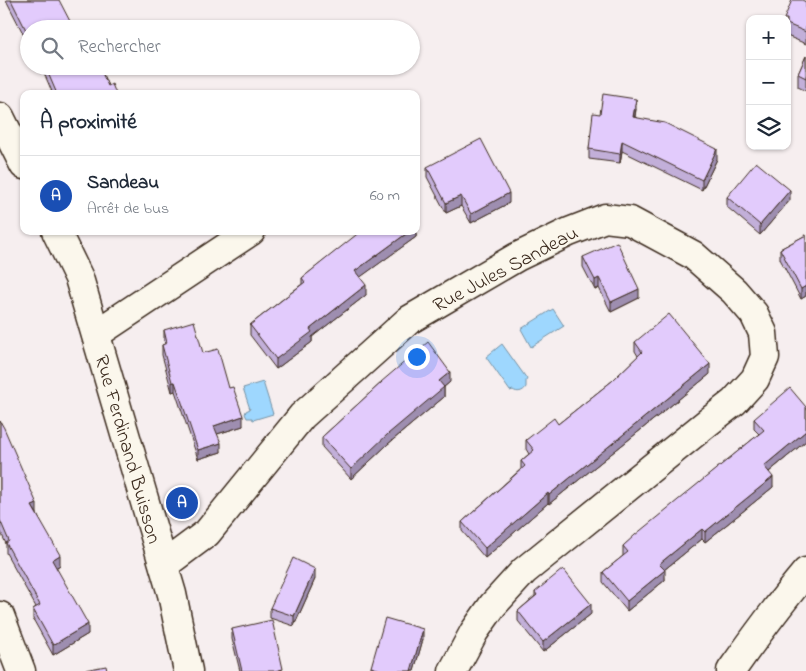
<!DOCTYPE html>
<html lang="fr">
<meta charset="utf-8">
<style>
:root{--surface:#fff;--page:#f6f6f7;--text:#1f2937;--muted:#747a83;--line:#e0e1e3;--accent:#111827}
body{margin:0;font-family:"Indie Flower",sans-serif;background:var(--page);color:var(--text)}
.controls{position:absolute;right:15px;top:15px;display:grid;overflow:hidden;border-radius:10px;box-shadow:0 1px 4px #0004}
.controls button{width:45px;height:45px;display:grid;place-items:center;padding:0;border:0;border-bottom:1px solid var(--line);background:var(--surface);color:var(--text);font:25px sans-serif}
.you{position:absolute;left:416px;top:356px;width:18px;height:18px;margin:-12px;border:4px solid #fff;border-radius:50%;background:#1a73e8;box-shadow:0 0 0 8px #1a73e833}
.badge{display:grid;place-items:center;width:32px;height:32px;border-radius:50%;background:var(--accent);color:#fff;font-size:16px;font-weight:700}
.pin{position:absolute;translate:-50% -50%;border:2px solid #fff;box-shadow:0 1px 5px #0006}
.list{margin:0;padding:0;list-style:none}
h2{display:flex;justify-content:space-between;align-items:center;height:65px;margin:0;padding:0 20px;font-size:21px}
h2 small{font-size:16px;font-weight:400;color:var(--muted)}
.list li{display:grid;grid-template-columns:32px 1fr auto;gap:15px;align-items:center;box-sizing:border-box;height:80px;padding:0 20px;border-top:1px solid var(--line)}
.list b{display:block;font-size:19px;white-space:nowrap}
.list p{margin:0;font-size:16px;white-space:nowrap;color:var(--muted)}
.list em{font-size:16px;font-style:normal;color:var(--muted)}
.icon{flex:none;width:28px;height:28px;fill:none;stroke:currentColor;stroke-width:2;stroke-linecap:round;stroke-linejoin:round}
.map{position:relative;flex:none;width:806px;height:671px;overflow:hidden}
.search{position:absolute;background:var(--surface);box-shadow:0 1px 4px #0004;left:20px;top:20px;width:400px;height:55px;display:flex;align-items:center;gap:12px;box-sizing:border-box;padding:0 18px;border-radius:28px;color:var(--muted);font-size:19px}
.panel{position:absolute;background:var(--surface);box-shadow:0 1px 4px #0004;left:20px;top:90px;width:400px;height:145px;border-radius:10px}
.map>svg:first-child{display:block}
</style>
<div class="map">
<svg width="806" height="671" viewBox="0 0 806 671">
<rect width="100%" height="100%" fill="#f6eeef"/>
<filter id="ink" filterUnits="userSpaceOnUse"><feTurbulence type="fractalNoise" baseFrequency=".02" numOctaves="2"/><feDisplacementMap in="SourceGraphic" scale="10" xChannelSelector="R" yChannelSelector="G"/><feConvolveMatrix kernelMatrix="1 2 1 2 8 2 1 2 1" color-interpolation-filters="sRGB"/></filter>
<g filter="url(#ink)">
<g fill="#9ed7fe" stroke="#7692a4">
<path d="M553,309L564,326L531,347L521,329Z"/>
<path d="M502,344L527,379L526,381V387C523,392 517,393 513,390L510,391L486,357Z"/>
<path d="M263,382L273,414L253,420L252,418H247L245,414L246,411L250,409L243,388Z"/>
</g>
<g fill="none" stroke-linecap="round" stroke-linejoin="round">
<g stroke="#3b2a1e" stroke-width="31">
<g id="minor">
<path d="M0,117L24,165"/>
<path d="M56,231L79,278L172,594L188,671"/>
<path d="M96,334L251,231"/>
<path d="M164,565L207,533L302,416L409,320L517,257L569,232L605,218L630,221L693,255L734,291L754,314L763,333L765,357L755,379L734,402L707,423L524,571L493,605L474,632L453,671"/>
<path d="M0,616L21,671"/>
<path d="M731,671C755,637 779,604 806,572"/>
</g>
</g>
<use href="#minor" stroke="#fbf7ec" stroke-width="28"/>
</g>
<g fill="#c2afd9" stroke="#3b2a1e">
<path d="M6,0H59L29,29V45Z"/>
<path d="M806,2V44L787,36V19Z"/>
<path d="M806,56V91L798,87V74Z"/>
<path d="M41,66H99L108,86L116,94H53Z"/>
<path d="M636,109L635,117L717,159L702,190L622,151L620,163L589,159V149L600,114Z"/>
<path d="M427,167L509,203L471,223L461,206L446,213L427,177Z"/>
<path d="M727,197L790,200L760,235L727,207Z"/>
<path d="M356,231H416V237L360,277L366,295L312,337V342L276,369L250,335V325L302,284V278L357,235Z"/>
<path d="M806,235V296L801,299L780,259V249Z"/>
<path d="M583,257L639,298L611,312L599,288L595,290L583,267Z"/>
<path d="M164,330L203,353L229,388L243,426L217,434L221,452L198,459L175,391L172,392L162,355V345L165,344L164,340Z"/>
<path d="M635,342L710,374L549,504L548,503L485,558L462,531V522L521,469V461L529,454L526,449V440L558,424L612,381L638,356L635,351Z"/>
<path d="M381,382H450L444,387V397L388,444L351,479L322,447V437L381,383Z"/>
<path d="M806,407V441L769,472L773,487L705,542L702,539L664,570L665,580L627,611L603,582V572L623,556V546L759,434L754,429V419Z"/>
<path d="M0,421L37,514L60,565L56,568L88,634L53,655L33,619V609L36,607L6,553V544L0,530Z"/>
<path d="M315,579L294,626L270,618V608Z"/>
<path d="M535,592L591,614L543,652L518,621V611L535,596Z"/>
<path d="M232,629L283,671H240L232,639Z"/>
<path d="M423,639L414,671H371V667Z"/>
</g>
<g fill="#9e8eb0" stroke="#3b2a1e">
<path d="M636,99V109L633,127V117Z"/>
<path d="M622,141V151L620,163V154Z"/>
<path d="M717,149V159L702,190V180Z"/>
<path d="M790,190V200L760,235V225Z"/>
<path d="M509,193V203L471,223V214Z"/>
<path d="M461,196V206L446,213V203Z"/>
<path d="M410,231H416V237L355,281V271Z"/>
<path d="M599,278V288L595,290V280Z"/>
<path d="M366,285V295L312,337V342L276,369V359L310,329Z"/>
<path d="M806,286V296L801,299V289Z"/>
<path d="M639,289V298L611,312V302Z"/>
<path d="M710,364V374L549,504V495Z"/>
<path d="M450,372V382L444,387V397L388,444L351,479V469L439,381Z"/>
<path d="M172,382H175V391L172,392Z"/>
<path d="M243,416V426L214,435V426Z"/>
<path d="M806,431V441L764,476V466Z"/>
<path d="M221,443V452L198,459V450Z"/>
<path d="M773,477V487L705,542V532Z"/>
<path d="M548,493V503L485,558V548Z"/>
<path d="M37,504V514L32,506Z"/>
<path d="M702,529V539L659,574V564Z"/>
<path d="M60,555V565L52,570V560Z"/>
<path d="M315,569V579L294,626V616Z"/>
<path d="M665,570V580L627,611V601Z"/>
<path d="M591,604V614L543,652V642Z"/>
<path d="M88,624V634L53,655V645Z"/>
<path d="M423,629V639L414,671H411Z"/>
</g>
<g fill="#e2cbfc" stroke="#3b2a1e">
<path d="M11,0H59L74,29H29V36Z"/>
<path d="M792,0H802L806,2V32L787,24V19H784Z"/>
<path d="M806,56V78L798,74Z"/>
<path d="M45,66H99L108,86L112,84L116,94H57Z"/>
<path d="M603,94L636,99L633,117L665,123L717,149L702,180L622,141L620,154L589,149L593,113L600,114Z"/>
<path d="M481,139L509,193L471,214L461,196L446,203L427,167Z"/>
<path d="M756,162L790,190L760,225L727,197Z"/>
<path d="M361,231H410L355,271L366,285L310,329L312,332L276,359L250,325L305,282L302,278Z"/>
<path d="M806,235V286L801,289L780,249Z"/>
<path d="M617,242L639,289L611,302L599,278L595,280L583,257Z"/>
<path d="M669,314L710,364L549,495L548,493L485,548L462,522L525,466L521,461L534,450L526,440L554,418L558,424L612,381L642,352L635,342Z"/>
<path d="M194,321L203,353L218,349L229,388L233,387L243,416L214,426L221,443L198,450L175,382H172L162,345L167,343L164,330Z"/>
<path d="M428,342L450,372L439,381L444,387L388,434L351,469L322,437L382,382H381Z"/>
<path d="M790,388L806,407V431L764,466L773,477L705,532L702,529L659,564L665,570L627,601L603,572L628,552L623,546L635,535L764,430L754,419Z"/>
<path d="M0,421L4,428L37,504L32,506L60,555L52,560L88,624L53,645L33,609L40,605L6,543L9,541L0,520Z"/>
<path d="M293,558L315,569L294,616L270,608Z"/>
<path d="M563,569L591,604L543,642L518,611L537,595L535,592Z"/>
<path d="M385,618L423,629L411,671H384L371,667Z"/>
<path d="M272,620L283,669L275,671H242L232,629Z"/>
<path d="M106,666L107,671H79Z"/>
</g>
</g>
<g text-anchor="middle" stroke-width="4.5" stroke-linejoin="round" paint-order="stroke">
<g font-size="20" fill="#3b2a1e" stroke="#fbf7ec">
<text transform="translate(505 268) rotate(-28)" y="7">Rue Jules Sandeau</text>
<text transform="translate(129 449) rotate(74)" y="7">Rue Ferdinand Buisson</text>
</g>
</g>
</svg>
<div class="controls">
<button>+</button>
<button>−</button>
<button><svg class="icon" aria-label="layers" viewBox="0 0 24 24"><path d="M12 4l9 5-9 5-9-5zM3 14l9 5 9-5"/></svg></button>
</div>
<div class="you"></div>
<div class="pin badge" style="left:182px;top:503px;background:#1a4fb4">A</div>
<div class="search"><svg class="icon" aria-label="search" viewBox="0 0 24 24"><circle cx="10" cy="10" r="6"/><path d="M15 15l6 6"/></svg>Rechercher</div>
<section class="panel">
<h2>À proximité<small></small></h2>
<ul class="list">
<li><span class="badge" style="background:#1a4fb4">A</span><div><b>Sandeau</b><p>Arrêt de bus</p></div><em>60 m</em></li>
</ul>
</section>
</div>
